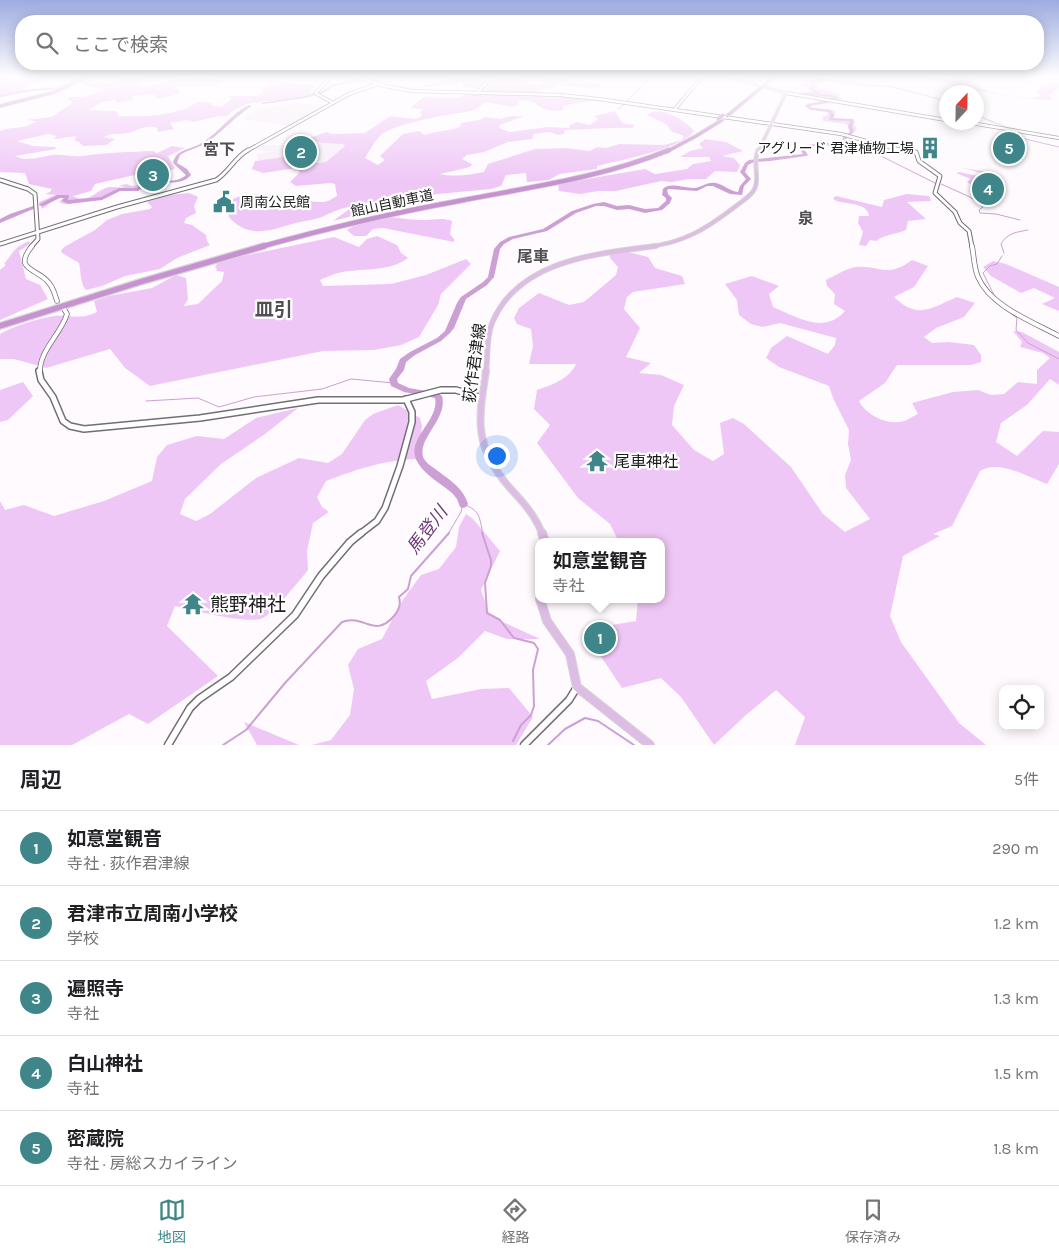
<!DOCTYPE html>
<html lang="ja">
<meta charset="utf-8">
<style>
:root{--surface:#fff;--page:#f2f2f2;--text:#202124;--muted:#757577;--line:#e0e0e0;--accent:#3e8689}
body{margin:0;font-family:Karla,"Noto Sans JP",sans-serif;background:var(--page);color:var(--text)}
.controls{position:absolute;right:15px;bottom:15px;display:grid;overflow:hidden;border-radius:10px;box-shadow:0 2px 12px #0003}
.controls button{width:45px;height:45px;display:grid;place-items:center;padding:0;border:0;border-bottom:1px solid var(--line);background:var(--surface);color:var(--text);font:25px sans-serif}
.compass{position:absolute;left:939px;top:85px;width:45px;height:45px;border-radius:50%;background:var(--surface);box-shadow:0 2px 12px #0003;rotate:22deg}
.you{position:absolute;left:496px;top:455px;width:18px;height:18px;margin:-12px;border:4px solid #fff;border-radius:50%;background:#1a73e8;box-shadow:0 0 0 8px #1a73e833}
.badge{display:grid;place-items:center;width:32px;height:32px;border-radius:50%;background:var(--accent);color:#fff;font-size:16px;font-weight:700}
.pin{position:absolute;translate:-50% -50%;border:2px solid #fff;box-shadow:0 1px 5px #0006}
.popup{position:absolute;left:535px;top:538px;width:130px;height:65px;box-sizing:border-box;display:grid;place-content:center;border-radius:10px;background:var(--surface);filter:drop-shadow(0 1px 4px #0005);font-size:16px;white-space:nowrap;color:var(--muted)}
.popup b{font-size:19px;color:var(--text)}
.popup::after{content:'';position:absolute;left:50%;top:100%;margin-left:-10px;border:10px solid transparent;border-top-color:var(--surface)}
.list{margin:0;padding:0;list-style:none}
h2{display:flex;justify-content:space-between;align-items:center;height:65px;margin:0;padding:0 20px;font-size:21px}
h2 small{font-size:16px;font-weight:400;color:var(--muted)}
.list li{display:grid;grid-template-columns:32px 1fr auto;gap:15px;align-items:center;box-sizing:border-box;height:75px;padding:0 20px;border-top:1px solid var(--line)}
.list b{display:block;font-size:19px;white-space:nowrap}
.list p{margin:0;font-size:16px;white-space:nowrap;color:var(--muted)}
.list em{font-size:16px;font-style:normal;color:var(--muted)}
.icon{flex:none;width:28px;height:28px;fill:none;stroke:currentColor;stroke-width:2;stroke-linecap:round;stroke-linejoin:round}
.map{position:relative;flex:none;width:1059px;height:745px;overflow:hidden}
.search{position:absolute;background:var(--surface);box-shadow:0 2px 12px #0003;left:15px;right:15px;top:15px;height:55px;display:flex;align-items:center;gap:12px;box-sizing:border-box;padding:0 18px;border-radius:20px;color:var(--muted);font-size:19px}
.sheet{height:440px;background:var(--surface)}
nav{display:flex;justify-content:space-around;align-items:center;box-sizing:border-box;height:70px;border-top:1px solid var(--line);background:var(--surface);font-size:14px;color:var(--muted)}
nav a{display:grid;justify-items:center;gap:2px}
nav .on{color:var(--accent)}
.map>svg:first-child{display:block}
</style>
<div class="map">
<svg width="1059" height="745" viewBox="0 0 1059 745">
<rect width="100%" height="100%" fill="#fefafe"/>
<g fill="#f7eef8">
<path d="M295,102L324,106L288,126L244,119L254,110Z"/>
<path d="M312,140L343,143L345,146L326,162L317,163L291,156L258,161L257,154L273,151H263L255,149L262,145H285Z"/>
</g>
<g fill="#efc7f6">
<path d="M0,77H24L16,80L19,81L40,80L24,86L26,87L24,92L3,96H0Z"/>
<path d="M115,77H148L132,86L146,82L141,86C155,88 165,79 179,79C192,79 211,76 223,81L215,86L176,87L181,93L159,99L152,94L132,96L134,100L117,103L115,100L102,102L88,110L115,111L118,113V116C139,117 161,116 182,110C195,106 195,98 211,103L213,106L221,107L232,99L229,96H257L264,92L260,89L279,82L316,85L310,91L311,94L293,98L247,104L232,111L227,116H218L194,122L186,120L170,123L174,129L158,132L157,128C145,124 138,131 128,133C118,135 115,132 104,137L115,139L106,145L83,146L79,142L75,141L76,136L56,139L54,138L57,136L48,134L17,141L33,146L55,147L56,149L15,156C27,162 39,157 52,155C62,154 73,157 83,156C106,152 129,152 153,151L157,153L172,146L185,148L168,156L175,168L172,170L143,176V173L95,184L91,191L73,196C89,205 98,188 110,187C115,187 121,188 126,187L119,186L126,184L132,186L144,184V186L136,190H119L104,197L64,204L59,202L64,197C54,197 49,205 42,209L39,202L56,195L45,194L50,192L52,189L29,184L25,173L0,172V131C12,126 25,130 36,121L26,120L51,117L71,104L72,101L68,100V97H83L105,90L80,84C92,79 103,85 117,82Z"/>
<path d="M448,77H472L480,80L493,81L500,77H520C528,82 531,86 542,83L540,77H578L567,81C578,84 589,81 600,84L601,89L556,85V88L538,90L550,98C566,94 581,99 597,100C585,103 574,103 562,106L564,110L557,111L544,109C535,104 530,98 518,101L519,105L512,107L486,102L474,110L466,112C449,114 391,124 380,136C375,141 369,151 365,158L378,165L385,160L380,156L403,134L419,131L424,135C436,131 449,131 460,127L461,123L479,120L485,117L500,119L510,116H524L500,125L499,128L510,132L548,127L569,128L570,125L577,122L590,125L598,119L594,116L615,111L622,123L634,125L633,128C610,127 588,130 565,130L564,134L558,135L550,132L534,134L532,139L508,142L484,152L467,155L462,159L472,164L470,167L440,174C454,177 470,175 484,172L488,164L535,149L565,148L590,151L597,147L606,148L619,144L664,145L682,140L684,136L671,131L666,124L647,115C660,104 685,120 694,131C681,149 621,160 597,166V169L559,174L549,180L527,182L526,173L506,175L501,186L491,189L437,194L333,221L352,207C340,207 330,214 319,218C310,221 301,221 292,224C269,231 247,239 228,216L233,207V199C259,186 295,202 323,202C328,202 333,198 337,196L335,184L331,183L296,186L290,182L300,172L296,168L263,173L252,169L255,161L291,156L317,163L326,162L345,146L343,144L324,143L306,139L327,132L332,134L365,133L390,116L415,119L422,116L420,112L423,109L410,108L424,97L453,98L452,99L464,95L475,94L481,89L462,87L463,83L426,87L422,86L451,80Z"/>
<path d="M811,77L890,86L932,96C918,96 904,89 889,87C868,85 847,82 825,80L824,83H817L819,88L839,94V97L842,99L834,101L800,94L801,92L810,91L807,87L799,86L803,84L800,81L792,79L813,80Z"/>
<path d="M919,77C928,77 937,76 946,78C967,83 1017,103 1041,96L1037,92L1041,86L1059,83V88L1049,95L1053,100C1007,99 964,87 919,77Z"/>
<path d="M820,100L835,103L813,104L810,107L833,110L836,112L834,118L836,119H847L856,122L854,124L857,129L854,132L846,124L823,121L822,117L828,115L827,111L805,107L808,103L819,102Z"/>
<path d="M705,139L726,142L743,151L722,156L734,158L740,165L737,172L715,171L706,179H688L672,182L661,181L616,191H598L580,194L559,191L558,184L645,169L655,174L687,169L693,164L711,161L709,157C698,157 691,157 680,157L690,151L703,148L699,144Z"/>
<path d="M962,168L995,173V175L1003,179L1002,183L1005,189L980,193L979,190L967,182L971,179L956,173L960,172L977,176L986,174Z"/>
<path d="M189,193L198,197L194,206L196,213L186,218L184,223L192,225L206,235L207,241L210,245L177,258L160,269L125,276L102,286L86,290C80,284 81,271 79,263L62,253L61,251L64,247L95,230L107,220L122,214L150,209L152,207L147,202L168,195Z"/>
<path d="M907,194L929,196L931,201L907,202L926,219L908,221L906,230C895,235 885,234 876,241L870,240L866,246L859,245L863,232L858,223L859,216H869C868,203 847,204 836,201L833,198L836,196L882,207L884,200Z"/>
<path d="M390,217C401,218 412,220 423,220C434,220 442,217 452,221L450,234L454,239V242L383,228L373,229L366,236H354L347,230L353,226Z"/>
<path d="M377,236L397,245L401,253L408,258C389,272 365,268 343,272C335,273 327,277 320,280L323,286L391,284L426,275L466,259L471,264L441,294L438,305L419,337L401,345L374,350L323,351L150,386L125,368L110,349L46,368L14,359H0V334C14,326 39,318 55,316C72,315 81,320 97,312L94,301L109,296L152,288L176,275L186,278L188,299L184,306L198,304L222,281L224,272L216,271L217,269L215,267L219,261L334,237L359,247L367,239Z"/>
<path d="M29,241L30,244L19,251L26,279L40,285L48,299L0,320V270L6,265L4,264C14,252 13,248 29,241Z"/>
<path d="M628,252L648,257L655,268L682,276L685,284L633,292L627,297L624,309L640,328L626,357L651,363L639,373L661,375L684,385L674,406L672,425L694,450L713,461L724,454L720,423L733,418L744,424L791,467L823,514L845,532L870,519L846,488L845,475L851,460L848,444L849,430L833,398L829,386L779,367L766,358L771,348L787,336L828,354L835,345L836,338L780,323L763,327L751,324L739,315L737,300L725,284L752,276L779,286L769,294L773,307C797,317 824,335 845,311L834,304L835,294L827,286L826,280C835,276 846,268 856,267C881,265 886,279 912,260L928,266L914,287L894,297C918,320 931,308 957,297L975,303L964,317L936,328L924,337L932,343L949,342L974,345L981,355V362L971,365H897L885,383L859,401C866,415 888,426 904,421C908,420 913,416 918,414L912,403L953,392L978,390L991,395L1004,394L1018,382L1037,384V370L1050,358L1043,353L1020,347L1022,342L1013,331L1022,332L1059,352V385L1050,379L1027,405L1001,423L996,442L1017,456L1043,431L1059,432V464L1047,484C1029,477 998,459 980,471L952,526L933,534L940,536L903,556L890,616L901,642L959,723L986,745H795L805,717L776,690L746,715L714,745L681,697L661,678L622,688L592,643L612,625L636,621L638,599H661V542H619L610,524L578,498L537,443L550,425L534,409L537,390C552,385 569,379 576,364H529L533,346L531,329L517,324L514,318L519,308L539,293L569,305L584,302L616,275L618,267L610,258V254Z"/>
<path d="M993,261L1006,264L1059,287V311L1042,304L1055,298L1034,288L1021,293L991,276L983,267Z"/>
<path d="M23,382L33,396L8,420L0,422V390Z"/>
<path d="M398,405L420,418L422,426L418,459C383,460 358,469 326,481L317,497L322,507L329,512L313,523L307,551L308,570C300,580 273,613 263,618C247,625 194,610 175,606L167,626L218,676L148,724L129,714L72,745H0V501L5,510L24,505L54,516L104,501L152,481L157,457L167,445L197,436L224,439L256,418L298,408L265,434L221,464L185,499L180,514L196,521L210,514L256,478L299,458L328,463L342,454L365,420L373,414Z"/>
<path d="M466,514L473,519L500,551L481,590L490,616L540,639H507L485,631L459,657L426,681L432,699L481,689L509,688L533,717L516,745H312L331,740L350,715L354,689L348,665L358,649L382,639L402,601L421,575L439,569L456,547L459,527Z"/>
<path d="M244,722L299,745H257Z"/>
</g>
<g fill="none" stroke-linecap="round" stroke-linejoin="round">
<g stroke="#cca0d4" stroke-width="1">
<path d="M817,79L869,86H889L946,101"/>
<path d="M626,102L652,77"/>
<path d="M618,109L624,104"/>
<path d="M976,115L1008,128"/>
<path d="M1011,131L1025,139L1059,147"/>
<path d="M828,145L842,150L879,155L935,183"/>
<path d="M941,184L970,197L983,207L979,210L980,213L996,214L1020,220"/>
<path d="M1004,253L1001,244C1007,233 1017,232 1028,230"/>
<path d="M995,297L983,273L990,266L997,264L1002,256"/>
<path d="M1002,307L1017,318L1016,330L1028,343L1059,359"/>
<path d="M146,401L198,398L219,407L254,397L322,389L351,379L394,383"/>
<path d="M448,534L461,512L463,504C481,511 479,517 483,534"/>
</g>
<g stroke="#cca0d4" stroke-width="2">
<path d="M482,533L491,560V566L485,583L487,613L500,620L514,638L534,643L538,649L533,670L534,706L531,715L521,725L513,741"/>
<path d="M223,745L246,730L285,683L342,622C365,614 374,639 394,616C399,610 401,605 399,597L408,589L411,576L449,533"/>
<path d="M548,745L565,729L585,718L598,721L634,745"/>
</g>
<g fill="#cca0d4" fill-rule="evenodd">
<path d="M78,77H83L60,89L32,91L0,97V95L32,89L59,87Z"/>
<path d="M360,77H365L357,82L334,86L324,93L305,98L263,104L261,103L304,96L322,91L332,84L355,80Z"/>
<path d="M815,77H819L823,81L814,83L817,86L813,89L820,92V94H819H829L838,97L826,103L810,106L812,108L831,110L834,115L833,118L852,119L854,120L852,127L854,132L847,138L845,144L806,147L804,149L808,155L806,156L770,161L754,162L748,165L745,172L751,179L744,186L742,195L730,194L713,186H707L697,191L669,189L667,190L668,194L672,198L670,203L662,210L645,213L629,209L617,210L604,206H596L576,213L547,231L513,239L504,244L500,249L494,277L487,285L466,299L454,328L450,333L441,341L415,355L406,362L404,370L397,379L398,383L409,388L438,393L442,396C448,419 418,437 423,457C425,462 431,466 434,468C448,479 463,487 468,504L466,507L463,508L460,507L457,499L453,494C442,484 426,476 418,463C403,440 440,421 435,398L404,392L391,386L389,379L396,369L400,359L410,352L437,338L445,331L457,303L461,297L483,282L488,277L494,249L500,242L509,237L543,229L572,211L593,204L604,202L617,206L629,205L645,209L658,208L666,201V198L662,195L663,189C670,182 683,188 693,188C701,188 707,181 716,183C724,185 730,191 738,192L740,186L746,179L740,172L745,163L749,160L803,154L800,149L805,145L841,142L844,136L850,132L848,127L850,121L829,120L830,115L829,112L810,110L805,105L824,101L833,97L806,95V93L814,92L808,89L813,86L810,81L818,80Z"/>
<path d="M249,105L252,106C236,116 224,130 209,141C200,148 189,149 180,155L177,163L187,169L191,175C179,188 163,179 148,184C144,186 141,189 138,191H120L102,200L68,204L62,201L64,198H60L43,206L38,205L57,195H69L68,200L101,197L119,188H137C150,173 172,188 186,175L173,163C176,149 189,150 200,144C218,134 230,114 249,105Z"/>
<path d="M33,206L38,207L0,223V219L10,214Z"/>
</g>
<g stroke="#726f73" stroke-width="4">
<g id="minor-far4">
<path d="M326,77L327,82L315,93L333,103"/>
<path d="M356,77L389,87L413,91L560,95L599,99L841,134L888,147L914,152"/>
<path d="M786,93L946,120"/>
<path d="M476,94L491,77"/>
<path d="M674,110L702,77"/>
<path d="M965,122L1059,138"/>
<path d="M245,152L349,94L377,84"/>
</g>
</g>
<g stroke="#726f73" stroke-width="5">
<g id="minor-far3">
<path d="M907,150L916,152L919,161L940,176L935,193L955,212L960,223L969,231L972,247"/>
<path d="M0,180L28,189L35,194L38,239L31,247"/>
<path d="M0,244L117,207L216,180C229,172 234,158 248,150"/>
</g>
</g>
<g stroke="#726f73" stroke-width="5.5">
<g id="minor-far2">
<path d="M32,246C12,271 38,268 49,283C53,287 55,295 57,301"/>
<path d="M972,246C974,256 974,268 978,277C990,306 1033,322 1059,336"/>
<path d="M40,372C39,351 61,334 67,314L64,309"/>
</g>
</g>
<g stroke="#726f73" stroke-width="8">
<g id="minor-far1">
<path d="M39,371L41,380L53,397L63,421L70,426L84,429L200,418L318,400H403L441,390H456L482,398"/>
<path d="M360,534L377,521L385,508L400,466L412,422V412L406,399"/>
</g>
</g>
<g stroke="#726f73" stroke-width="9">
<g id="minor">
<path d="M168,745L190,708L199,699L231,677L295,615L321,576L350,542L361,533"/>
<path d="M524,745L569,700L577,687"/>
</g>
</g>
<g stroke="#d6d6d6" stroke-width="4">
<g id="major-far4">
<path d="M727,77L756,85"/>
<path d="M758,152L786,93L765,87"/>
</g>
</g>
<g stroke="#d6d6d6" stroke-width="5">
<path id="major-far3" d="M646,247C684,243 706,229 736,206C742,201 752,196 755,188C760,176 752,163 758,150"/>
</g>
<g stroke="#d6d6d6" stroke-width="6">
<path id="major-far2" d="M486,372C488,356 486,338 492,323C519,259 597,254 656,246"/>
</g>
<g stroke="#d6d6d6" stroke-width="8">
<path id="major-far1" d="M486,371C478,421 474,446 509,487C522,501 536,516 542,534"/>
</g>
<g stroke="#d6d6d6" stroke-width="10">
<g id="major">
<path d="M542,533L545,542"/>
<path d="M540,599L547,621L570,654L577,687L650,745"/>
</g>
</g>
<g stroke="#d6d6d6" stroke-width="4.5">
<g id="highway-far2">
<path d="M0,106L55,92L87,77"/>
<path d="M727,116L774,77"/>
<path d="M666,152L696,136L722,120"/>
</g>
</g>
<g stroke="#d6d6d6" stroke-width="6">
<path id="highway-far1" d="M260,247C325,229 392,213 459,201C530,187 601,178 669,150"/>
</g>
<g stroke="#d6d6d6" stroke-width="8">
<path id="highway" d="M0,326L140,282L264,246"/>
</g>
<use href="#minor-far4" stroke="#fff" stroke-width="2.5"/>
<use href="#minor-far3" stroke="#fff" stroke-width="3"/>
<use href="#minor-far2" stroke="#fff" stroke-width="4"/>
<use href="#minor-far1" stroke="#fff" stroke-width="5"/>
<use href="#minor" stroke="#fff" stroke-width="6"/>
<use href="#major-far4" stroke="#debde4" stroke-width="2.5"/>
<use href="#major-far3" stroke="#debde4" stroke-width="3"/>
<use href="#major-far2" stroke="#debde4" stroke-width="4.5"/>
<use href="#major-far1" stroke="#debde4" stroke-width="5.5"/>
<use href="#major" stroke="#debde4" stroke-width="8"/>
<use href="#highway-far2" stroke="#c891d2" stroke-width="3"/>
<use href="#highway-far1" stroke="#c891d2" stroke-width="4.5"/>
<use href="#highway" stroke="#c891d2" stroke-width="5.5"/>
<g stroke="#d6d6d6" stroke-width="4.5" stroke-linecap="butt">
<path id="highway-bridge" d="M718,119L723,115"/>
</g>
<use href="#highway-bridge" stroke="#c891d2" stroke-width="3"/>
</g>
<linearGradient id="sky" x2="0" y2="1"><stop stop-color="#9dace0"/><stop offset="0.42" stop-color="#fffdff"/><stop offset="1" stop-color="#fffdff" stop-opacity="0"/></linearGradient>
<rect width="1059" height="182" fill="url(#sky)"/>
<defs>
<g id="building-bare" transform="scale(1.725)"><path d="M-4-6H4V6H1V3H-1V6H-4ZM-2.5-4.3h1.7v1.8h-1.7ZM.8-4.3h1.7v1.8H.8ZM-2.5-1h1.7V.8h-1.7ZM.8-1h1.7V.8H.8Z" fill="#3e8689" stroke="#fff" stroke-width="2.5" paint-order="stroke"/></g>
<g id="civic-bare" transform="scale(1.725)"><path d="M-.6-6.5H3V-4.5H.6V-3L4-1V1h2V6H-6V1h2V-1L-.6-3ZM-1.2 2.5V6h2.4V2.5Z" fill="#3e8689" stroke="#fff" stroke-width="2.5" paint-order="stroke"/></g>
<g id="temple-bare" transform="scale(1.725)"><path d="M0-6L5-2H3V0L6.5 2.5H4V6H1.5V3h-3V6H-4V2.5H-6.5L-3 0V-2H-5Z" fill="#3e8689" stroke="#fff" stroke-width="2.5" paint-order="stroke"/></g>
</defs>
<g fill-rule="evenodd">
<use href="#building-bare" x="930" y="148"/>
<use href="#civic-bare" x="224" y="202"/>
<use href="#temple-bare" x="597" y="461"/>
<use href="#temple-bare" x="193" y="604"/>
</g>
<g text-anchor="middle" stroke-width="4.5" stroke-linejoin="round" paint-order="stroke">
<g font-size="14" fill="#1e1d1e" stroke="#fff" text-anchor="end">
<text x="914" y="153">アグリード 君津植物工場</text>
<text x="240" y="207" text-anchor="start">周南公民館</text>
</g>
<g font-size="14" fill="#1e1d1e" stroke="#fff">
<text transform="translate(392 203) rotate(-12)" y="5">館山自動車道</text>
</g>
<g font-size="16" font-weight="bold" fill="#514f52" stroke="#fff">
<text x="219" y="155">宮下</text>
<text x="806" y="224">泉</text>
<text x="533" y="262">尾車</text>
</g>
<g font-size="16" fill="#1e1d1e" stroke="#fff">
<text transform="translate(474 363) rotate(-82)" y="6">荻作君津線</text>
</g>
<g font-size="16" fill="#1e1d1e" stroke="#fff" text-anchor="start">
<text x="614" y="467">尾車神社</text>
</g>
<g font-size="18" font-style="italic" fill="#703a7a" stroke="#fff">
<text transform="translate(427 530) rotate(-53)" y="6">馬登川</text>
</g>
<g font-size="19" font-weight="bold" fill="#514f52" stroke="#fff">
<text x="274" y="316">皿引</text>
</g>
<g font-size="19" fill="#1e1d1e" stroke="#fff" text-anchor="start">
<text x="210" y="611">熊野神社</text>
</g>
</g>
</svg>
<div class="controls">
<button><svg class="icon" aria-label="locate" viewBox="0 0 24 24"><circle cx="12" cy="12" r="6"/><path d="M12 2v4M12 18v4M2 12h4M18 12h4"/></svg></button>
</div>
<svg class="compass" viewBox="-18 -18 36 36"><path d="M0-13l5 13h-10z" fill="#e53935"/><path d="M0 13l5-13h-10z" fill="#757577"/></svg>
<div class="you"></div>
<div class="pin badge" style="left:600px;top:638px">1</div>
<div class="popup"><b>如意堂観音</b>寺社</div>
<div class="pin badge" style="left:301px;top:152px">2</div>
<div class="pin badge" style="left:153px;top:175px">3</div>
<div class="pin badge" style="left:988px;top:189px">4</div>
<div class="pin badge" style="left:1009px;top:148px">5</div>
<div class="search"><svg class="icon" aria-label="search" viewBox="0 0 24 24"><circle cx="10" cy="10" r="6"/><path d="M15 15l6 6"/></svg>ここで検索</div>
</div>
<section class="sheet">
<h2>周辺<small>5件</small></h2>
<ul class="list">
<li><span class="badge">1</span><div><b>如意堂観音</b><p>寺社 · 荻作君津線</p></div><em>290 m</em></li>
<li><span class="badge">2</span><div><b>君津市立周南小学校</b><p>学校</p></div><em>1.2 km</em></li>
<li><span class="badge">3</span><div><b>遍照寺</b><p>寺社</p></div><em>1.3 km</em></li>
<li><span class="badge">4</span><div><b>白山神社</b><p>寺社</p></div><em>1.5 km</em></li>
<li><span class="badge">5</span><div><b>密蔵院</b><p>寺社 · 房総スカイライン</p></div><em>1.8 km</em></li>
</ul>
</section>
<nav>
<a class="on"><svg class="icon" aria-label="map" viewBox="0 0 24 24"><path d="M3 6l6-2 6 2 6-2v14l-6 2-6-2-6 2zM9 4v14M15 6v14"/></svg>地図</a>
<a><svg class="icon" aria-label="directions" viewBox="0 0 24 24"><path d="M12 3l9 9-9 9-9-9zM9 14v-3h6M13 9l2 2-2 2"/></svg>経路</a>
<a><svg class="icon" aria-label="saved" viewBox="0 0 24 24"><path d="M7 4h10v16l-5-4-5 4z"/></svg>保存済み</a>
</nav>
